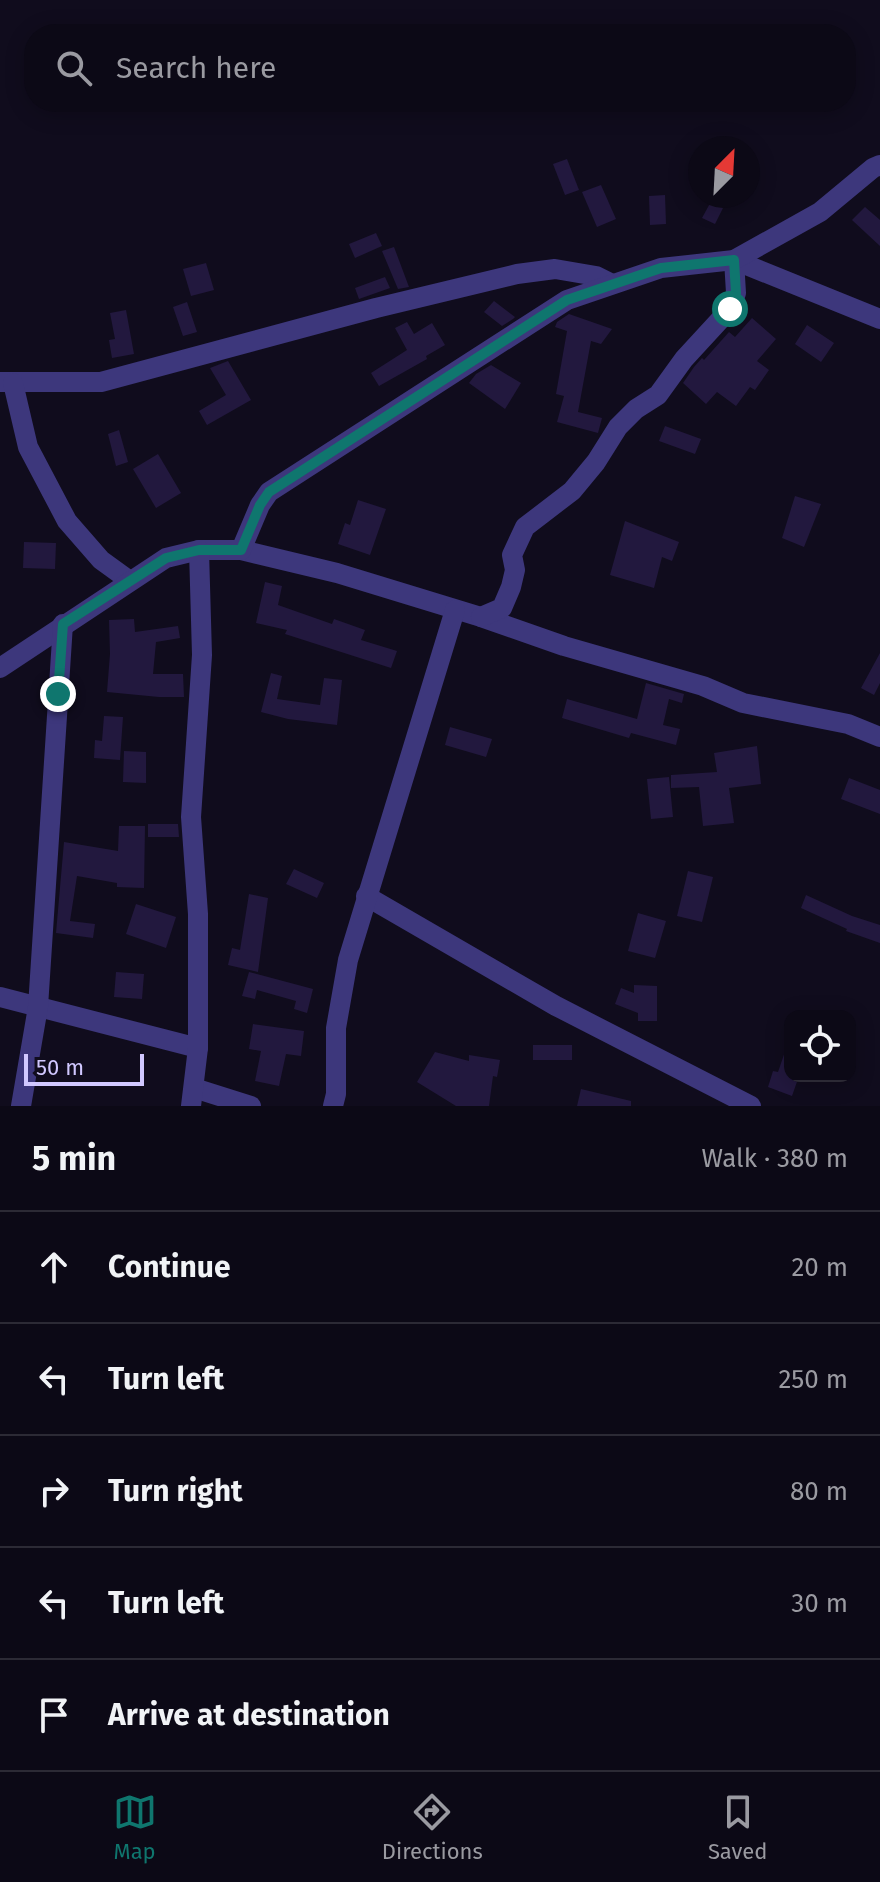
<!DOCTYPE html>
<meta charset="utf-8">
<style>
:root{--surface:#0c0916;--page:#15121f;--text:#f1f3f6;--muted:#9a9aa1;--line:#2c2a35;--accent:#0f766e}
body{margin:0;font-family:"Fira Sans",sans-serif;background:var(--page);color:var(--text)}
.controls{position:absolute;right:24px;bottom:24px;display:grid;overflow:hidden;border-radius:16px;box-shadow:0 4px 20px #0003}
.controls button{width:72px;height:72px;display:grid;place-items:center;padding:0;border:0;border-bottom:2px solid var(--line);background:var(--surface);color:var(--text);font:40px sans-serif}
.compass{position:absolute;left:688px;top:136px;width:72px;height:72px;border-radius:50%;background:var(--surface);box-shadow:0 4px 20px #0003;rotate:24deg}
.scale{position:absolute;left:24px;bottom:20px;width:120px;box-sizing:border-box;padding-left:8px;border:4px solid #d1c8ff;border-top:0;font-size:22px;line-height:28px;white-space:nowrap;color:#d1c8ff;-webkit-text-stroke:6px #100c1d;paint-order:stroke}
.stop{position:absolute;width:24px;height:24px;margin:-18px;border:6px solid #0f766e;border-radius:50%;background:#fff}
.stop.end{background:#0f766e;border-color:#fff;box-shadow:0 2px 8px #0008}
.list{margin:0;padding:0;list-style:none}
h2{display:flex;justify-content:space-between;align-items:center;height:104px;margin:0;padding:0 32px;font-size:34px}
h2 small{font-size:26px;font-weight:400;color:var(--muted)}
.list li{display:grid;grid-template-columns:52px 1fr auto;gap:24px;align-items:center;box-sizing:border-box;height:112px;padding:0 32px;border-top:2px solid var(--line)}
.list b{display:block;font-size:30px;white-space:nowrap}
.list em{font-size:26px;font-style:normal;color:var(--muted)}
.icon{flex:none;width:44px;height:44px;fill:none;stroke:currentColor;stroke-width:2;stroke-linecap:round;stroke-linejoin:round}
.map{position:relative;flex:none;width:880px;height:1106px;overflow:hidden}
.search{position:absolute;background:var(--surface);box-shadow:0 4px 20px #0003;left:24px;right:24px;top:24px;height:88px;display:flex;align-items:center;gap:20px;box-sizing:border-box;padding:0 28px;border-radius:32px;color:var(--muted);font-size:30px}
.sheet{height:664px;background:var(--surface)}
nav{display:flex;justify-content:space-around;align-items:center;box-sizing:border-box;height:112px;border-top:2px solid var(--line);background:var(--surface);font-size:22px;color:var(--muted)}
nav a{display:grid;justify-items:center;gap:4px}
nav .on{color:var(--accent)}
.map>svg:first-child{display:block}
</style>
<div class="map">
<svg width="880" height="1106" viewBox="0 0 880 1106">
<rect width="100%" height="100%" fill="#100c1d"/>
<g fill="#22183e">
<path d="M567,159L579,190L565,195L553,164Z"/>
<path d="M601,185L616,219L597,227L582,192Z"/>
<path d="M665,195L666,224L650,225L649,196Z"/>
<path d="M714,196H729L715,224L702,218Z"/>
<path d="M865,207L880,220V246L852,220Z"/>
<path d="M376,233L382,246L355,258L349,244Z"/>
<path d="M394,247L409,287L398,289L382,251Z"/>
<path d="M206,263L214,290L191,296L183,269Z"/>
<path d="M385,277L390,288L359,299L355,288Z"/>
<path d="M494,301L515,317L513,319L502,326L484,312Z"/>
<path d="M187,302L197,332L183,336L173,307Z"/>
<path d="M126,310L134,354L112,358L109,340L115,339L110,313Z"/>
<path d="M569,314L612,329L601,344L591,341L578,412L602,418L598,433L557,422L564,396L556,394L567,331L555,327L557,322Z"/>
<path d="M752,318L776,339L757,361L769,370L755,390L750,387L736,406L717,392L706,404L683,383L694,367L702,358L704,360L729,332L735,337Z"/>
<path d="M407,322L414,334L432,323L445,345L426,356L427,359L379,386L371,373L407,350L395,328Z"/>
<path d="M807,325L834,343L821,362L795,344Z"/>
<path d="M228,361L251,400L207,425L199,411L226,395L210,368Z"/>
<path d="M491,365L521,383L505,409L469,383L476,374Z"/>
<path d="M665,426L701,439L695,454L659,441Z"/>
<path d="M119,430L128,462L116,466L108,434Z"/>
<path d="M158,454L181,493L156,508L133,469Z"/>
<path d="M795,496L821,504L804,547L782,538Z"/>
<path d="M358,500L386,509L370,555L338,544L345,523L350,525Z"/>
<path d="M625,521L679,542L672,561L662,557L654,588L610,575Z"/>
<path d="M24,542L56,543L55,569L23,568Z"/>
<path d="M265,582L282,586L278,605L332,624L334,619L365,630L361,640L397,651L391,668L285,634L287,630L256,623Z"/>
<path d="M134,619L135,632L178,626L180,638L156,642L153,674H183L184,697H159L107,692L110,654L109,620Z"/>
<path d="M880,653V683L874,695L861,688Z"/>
<path d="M271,673L282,676L277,699L320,705L324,678L342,680L337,725L288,719L261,712Z"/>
<path d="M646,683L684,694L682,703L669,699L663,725L680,729L676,745L631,733L629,738L562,718L567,699L637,719Z"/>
<path d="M104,716L123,717L120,760L94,758L95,740L102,741Z"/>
<path d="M450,727L492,739L486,757L445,745Z"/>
<path d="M757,746L761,784L729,788L734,823L703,826L699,787L671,788V775L717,772L714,753Z"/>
<path d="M124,751L146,752V783L123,782Z"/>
<path d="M669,777L673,817L651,819L647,779Z"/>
<path d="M849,778L880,790V814L841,799Z"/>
<path d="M148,824H178L179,837H148Z"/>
<path d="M119,826H145L144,888L117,887V883L77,876L70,921L95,924L93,938L56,933L64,842L118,851Z"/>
<path d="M294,869L324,883L317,898L286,884Z"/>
<path d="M688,871L713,877L702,922L677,916Z"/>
<path d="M249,894L268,898L258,972L228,965L232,948L240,950Z"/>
<path d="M806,895L852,916L880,925V943L846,931L847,929L801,908Z"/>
<path d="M136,904L176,917L166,948L126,934Z"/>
<path d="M638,913L666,921L655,958L628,951Z"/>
<path d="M116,972L144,974L142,999L114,997Z"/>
<path d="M249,972L313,989L307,1013L294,1009L296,1001L257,990L255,999L242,996Z"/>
<path d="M634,985L657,986V1021H638V1013L615,1004L621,988L634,993Z"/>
<path d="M253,1024L304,1031L301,1056L286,1054L279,1086L255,1081L261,1051L249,1049Z"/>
<path d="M788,1043L790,1076H799L792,1096L768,1087L773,1071L778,1072Z"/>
<rect x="533" y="1045" width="39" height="15"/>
<path d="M435,1052L469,1061V1055L500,1060L497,1077L493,1076L489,1106H456L417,1082Z"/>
<path d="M581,1089L631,1101V1106H577Z"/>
</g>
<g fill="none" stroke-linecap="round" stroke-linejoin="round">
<g stroke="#3d377c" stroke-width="20">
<path d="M0,382H101L376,308L517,274L555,269L596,276L612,284"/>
<path d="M13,383L28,447L67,521L101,560L130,581"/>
<path d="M241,550L337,573L481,617L564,646L703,686L743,703L848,724L880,737"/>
<path d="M481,617L502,608L511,587L515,570L512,555L525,527L572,491L596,462L618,427L636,409L658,395L684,359L730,309L736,293L734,260L880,319"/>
<path d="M0,668L166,558L199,550H241L260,505L269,492L567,300L661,268L734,260L820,212L873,168L880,165"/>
<path d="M366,896L556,1006L751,1106"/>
<path d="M0,997L198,1048"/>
<path d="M194,1088L251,1106"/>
<path d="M21,1106L38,1007L63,624"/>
<path d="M191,1106L198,1048V914L191,817L202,655L199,550"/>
<path d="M333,1106L336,1094V1028L348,960L455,610"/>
</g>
</g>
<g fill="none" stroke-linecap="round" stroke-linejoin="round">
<path stroke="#0f766e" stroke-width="10" d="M58,694L63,624L166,558L199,550H241L260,505L269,492L567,300L661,268L734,260L736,293L730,309"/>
</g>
</svg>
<div class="controls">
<button><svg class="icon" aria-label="locate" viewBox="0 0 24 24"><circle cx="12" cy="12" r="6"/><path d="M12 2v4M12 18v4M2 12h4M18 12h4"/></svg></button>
</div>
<svg class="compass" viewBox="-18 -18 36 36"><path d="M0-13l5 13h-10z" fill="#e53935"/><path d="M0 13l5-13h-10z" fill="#9a9aa1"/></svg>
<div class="scale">50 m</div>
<div class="stop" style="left:730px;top:309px"></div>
<div class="stop end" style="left:58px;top:694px"></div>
<div class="search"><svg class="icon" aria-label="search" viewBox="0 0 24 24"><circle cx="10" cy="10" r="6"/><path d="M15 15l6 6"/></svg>Search here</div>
</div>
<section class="sheet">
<h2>5 min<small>Walk · 380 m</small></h2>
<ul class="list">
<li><svg class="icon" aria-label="ahead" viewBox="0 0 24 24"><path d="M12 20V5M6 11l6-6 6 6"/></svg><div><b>Continue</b></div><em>20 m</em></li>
<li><svg class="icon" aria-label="left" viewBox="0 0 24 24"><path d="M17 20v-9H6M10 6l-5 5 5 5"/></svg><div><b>Turn left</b></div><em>250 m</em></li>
<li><svg class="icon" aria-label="right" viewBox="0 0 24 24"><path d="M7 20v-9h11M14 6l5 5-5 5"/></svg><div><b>Turn right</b></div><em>80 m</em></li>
<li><svg class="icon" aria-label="left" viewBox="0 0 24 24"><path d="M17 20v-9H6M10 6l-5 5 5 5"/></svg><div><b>Turn left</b></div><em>30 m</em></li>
<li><svg class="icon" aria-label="arrive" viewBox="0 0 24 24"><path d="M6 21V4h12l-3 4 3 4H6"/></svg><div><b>Arrive at destination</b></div></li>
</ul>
</section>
<nav>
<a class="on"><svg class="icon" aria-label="map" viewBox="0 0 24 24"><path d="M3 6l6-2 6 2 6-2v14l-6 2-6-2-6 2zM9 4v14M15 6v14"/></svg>Map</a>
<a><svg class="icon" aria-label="directions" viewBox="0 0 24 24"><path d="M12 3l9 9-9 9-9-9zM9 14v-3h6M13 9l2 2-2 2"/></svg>Directions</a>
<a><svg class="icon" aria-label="saved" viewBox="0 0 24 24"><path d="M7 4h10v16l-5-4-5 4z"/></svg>Saved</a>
</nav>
